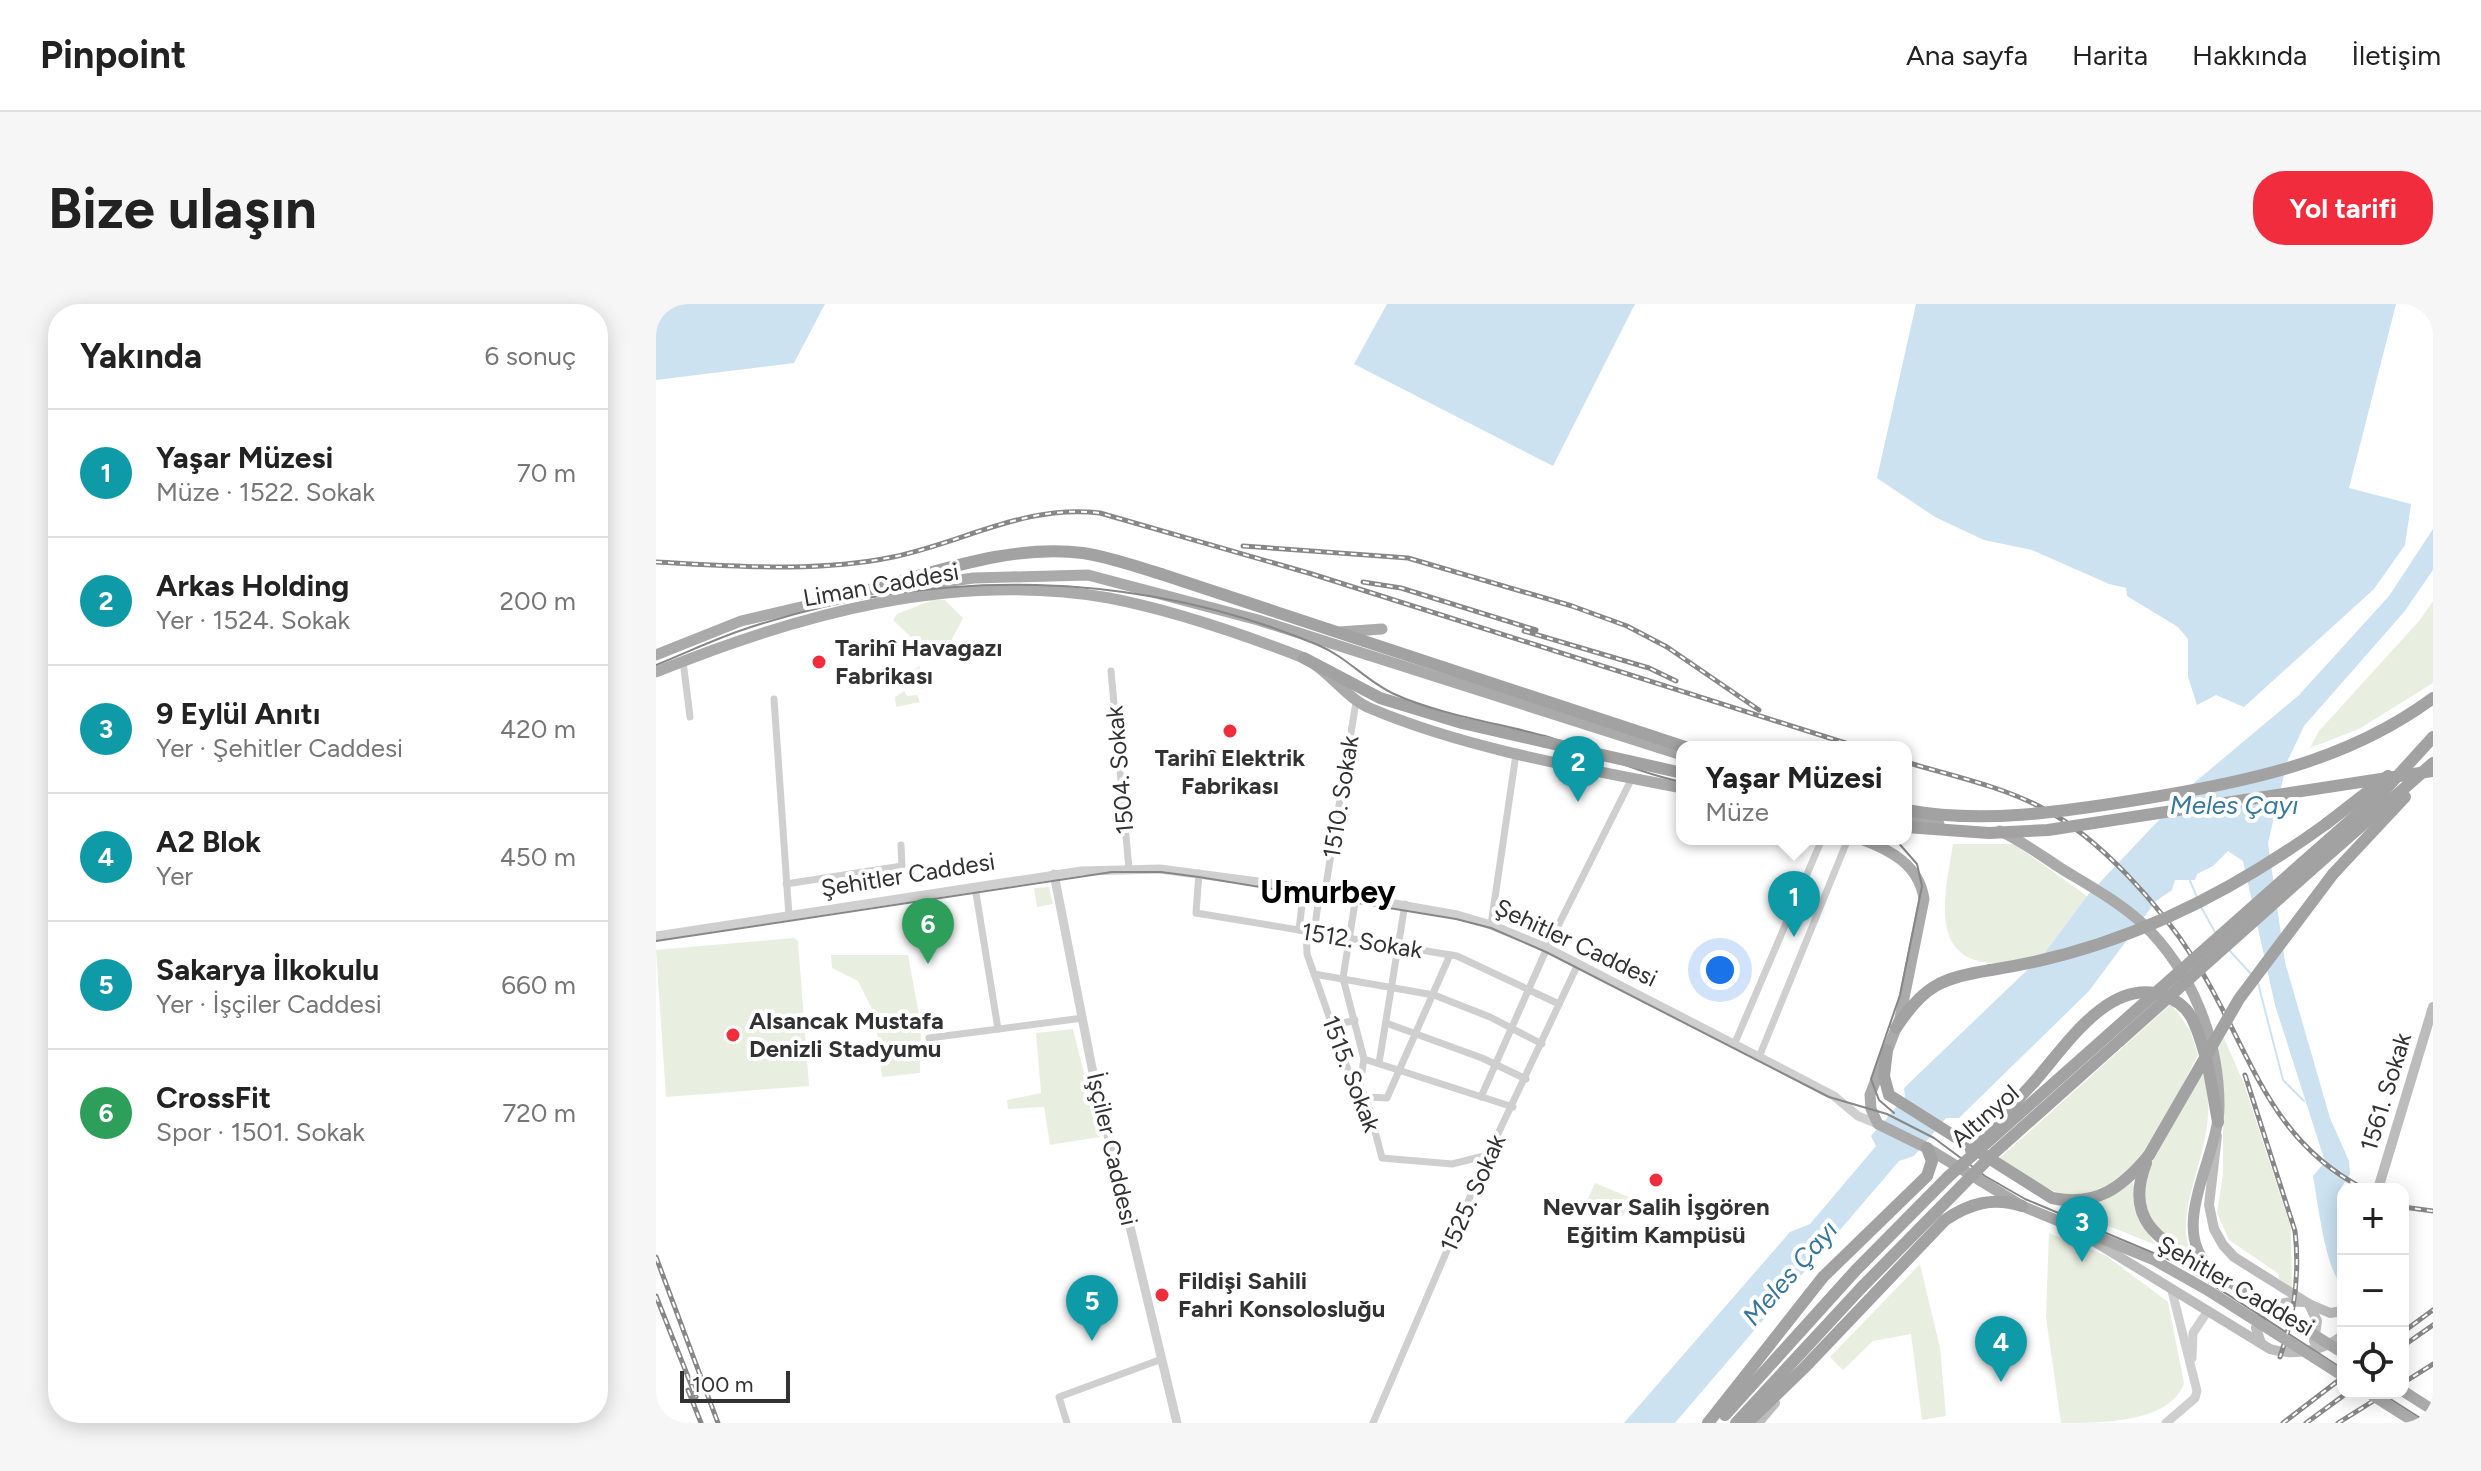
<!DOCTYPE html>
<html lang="tr">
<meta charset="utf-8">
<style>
:root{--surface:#fff;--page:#f6f6f6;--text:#222;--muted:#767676;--line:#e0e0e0;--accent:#f12d3d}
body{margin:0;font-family:Figtree,sans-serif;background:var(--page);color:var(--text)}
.controls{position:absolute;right:24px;bottom:24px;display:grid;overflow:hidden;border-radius:16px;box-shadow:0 4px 20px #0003}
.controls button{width:72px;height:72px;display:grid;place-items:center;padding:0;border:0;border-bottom:2px solid var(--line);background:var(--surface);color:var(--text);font:40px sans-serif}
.scale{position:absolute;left:24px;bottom:20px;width:110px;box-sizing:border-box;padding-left:8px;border:4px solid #323232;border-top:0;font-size:22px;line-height:28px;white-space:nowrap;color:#323232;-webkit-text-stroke:6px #fff;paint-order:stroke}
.you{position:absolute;left:1064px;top:666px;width:28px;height:28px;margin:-20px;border:6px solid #fff;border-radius:50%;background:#1a73e8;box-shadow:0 0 0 12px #1a73e833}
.badge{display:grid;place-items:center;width:52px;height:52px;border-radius:50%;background:var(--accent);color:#fff;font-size:26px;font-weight:700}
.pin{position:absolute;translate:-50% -66px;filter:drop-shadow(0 2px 4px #0008)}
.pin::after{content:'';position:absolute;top:42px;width:28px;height:24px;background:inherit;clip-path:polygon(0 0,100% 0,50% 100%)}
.popup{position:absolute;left:1020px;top:437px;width:236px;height:104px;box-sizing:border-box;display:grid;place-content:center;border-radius:16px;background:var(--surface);filter:drop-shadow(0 2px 6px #0005);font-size:26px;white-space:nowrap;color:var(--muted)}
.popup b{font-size:30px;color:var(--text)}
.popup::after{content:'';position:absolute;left:50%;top:100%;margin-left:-16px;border:16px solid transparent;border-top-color:var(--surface)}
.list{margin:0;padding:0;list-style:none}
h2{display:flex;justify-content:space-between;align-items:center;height:104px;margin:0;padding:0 32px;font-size:34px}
h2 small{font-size:26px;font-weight:400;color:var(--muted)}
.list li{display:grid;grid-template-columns:52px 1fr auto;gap:24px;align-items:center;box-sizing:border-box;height:128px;padding:0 32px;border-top:2px solid var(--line)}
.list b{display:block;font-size:30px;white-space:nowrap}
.list p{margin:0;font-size:26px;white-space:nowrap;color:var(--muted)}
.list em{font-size:26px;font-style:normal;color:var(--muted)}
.icon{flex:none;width:44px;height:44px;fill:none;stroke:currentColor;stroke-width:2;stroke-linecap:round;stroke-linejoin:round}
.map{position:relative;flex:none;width:1777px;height:1119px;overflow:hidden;border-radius:32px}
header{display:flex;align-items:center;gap:48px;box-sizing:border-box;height:112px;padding:0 40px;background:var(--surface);border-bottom:2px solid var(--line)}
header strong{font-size:38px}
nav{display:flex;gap:44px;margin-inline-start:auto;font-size:28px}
.intro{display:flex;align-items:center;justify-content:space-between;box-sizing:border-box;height:192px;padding:0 48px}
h1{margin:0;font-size:56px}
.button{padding:20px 36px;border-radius:32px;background:var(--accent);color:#fff;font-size:28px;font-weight:700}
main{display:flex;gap:48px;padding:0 48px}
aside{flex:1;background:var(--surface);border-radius:32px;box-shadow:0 4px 20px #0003}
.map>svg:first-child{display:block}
</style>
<header>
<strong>Pinpoint</strong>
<nav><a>Ana sayfa</a><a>Harita</a><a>Hakkında</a><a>İletişim</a></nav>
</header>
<div class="intro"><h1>Bize ulaşın</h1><a class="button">Yol tarifi</a></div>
<main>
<aside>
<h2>Yakında<small>6 sonuç</small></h2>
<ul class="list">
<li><span class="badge" style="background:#0f9aa8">1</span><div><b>Yaşar Müzesi</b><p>Müze · 1522. Sokak</p></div><em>70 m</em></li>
<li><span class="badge" style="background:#0f9aa8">2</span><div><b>Arkas Holding</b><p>Yer · 1524. Sokak</p></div><em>200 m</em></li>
<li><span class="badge" style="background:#0f9aa8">3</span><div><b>9 Eylül Anıtı</b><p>Yer · Şehitler Caddesi</p></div><em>420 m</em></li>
<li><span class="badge" style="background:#0f9aa8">4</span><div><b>A2 Blok</b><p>Yer</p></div><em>450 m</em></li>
<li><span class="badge" style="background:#0f9aa8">5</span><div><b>Sakarya İlkokulu</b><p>Yer · İşçiler Caddesi</p></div><em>660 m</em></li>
<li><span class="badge" style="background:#2e9e5b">6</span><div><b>CrossFit</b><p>Spor · 1501. Sokak</p></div><em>720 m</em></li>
</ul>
</aside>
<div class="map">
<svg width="1777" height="1119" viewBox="0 0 1777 1119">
<rect width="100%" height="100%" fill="#fff"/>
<g fill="#e9efe0">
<path d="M277,296H289L307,314L290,346L279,356L237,316L241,310Z"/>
<path d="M1777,297V379L1703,425L1654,444L1663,427L1763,317Z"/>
<path d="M264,362L267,385L249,381L248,372Z"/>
<path d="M248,387L251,392L261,391L264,398L240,403L239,393Z"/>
<path d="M1297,540H1358L1431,592L1387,651C1371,654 1353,660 1337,659C1269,656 1291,582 1297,540Z"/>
<path d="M393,583L397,600L381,603L378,584Z"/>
<path d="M138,634L142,637L153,782L10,793L0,646Z"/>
<path d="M175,651H252L265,721L264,769L226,773L219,711L202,677L176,664Z"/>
<path d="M1515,700L1534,726L1542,751C1514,802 1469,922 1391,884C1374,877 1358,865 1344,854Z"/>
<path d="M417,725L444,833L394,841L388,803L352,805L351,796L385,789L380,729Z"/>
<path d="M1568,734L1588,780L1635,924L1636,984L1622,974L1623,970L1573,936L1561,909L1567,870V774L1560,745Z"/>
<path d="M1546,769C1571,833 1512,900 1536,951C1527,946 1516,942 1509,935C1459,886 1520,815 1546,769Z"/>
<path d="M1477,878L1483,916L1500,941L1395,899C1428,902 1450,899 1477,878Z"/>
<path d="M939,879L975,894L967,912L931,897Z"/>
<path d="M1393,929L1449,951L1512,998L1528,1079C1514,1119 1445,1119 1405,1119L1390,1013Z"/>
<path d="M1264,960L1284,1044L1290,1112L1266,1116L1255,1030L1217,1037L1187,1066L1174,1053Z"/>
</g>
<g fill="#cce2f0">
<path d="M0,0H169L138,59L0,76Z"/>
<path d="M731,0H979L897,162L698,60Z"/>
<path d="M1260,0H1740L1693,184L1755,200L1749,241L1718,285L1588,403L1560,391L1541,401L1532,373V335L1522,323L1471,292L1470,284L1453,280L1376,246L1328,236L1279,213L1221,174Z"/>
<path d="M1777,225V266L1748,308L1648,422L1631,458L1612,539L1629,658L1674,814L1693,857L1694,870L1685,884L1687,983C1669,965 1662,899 1657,872L1669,858L1619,701L1587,557L1572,547L1557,562L1541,570L1539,576H1519L1516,586L1500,597L1433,687L1303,814H1290L1258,852L1243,857L1019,1119H968L1134,928L1154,920L1220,842L1215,832L1249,793L1248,784L1387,651L1431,592L1538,479L1643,391L1733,292Z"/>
</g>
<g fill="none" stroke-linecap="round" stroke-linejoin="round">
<g stroke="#cce2f0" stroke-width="2">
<path d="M1534,577L1541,593"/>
<path d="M1545,603L1559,628"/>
<path d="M1573,646L1596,671"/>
<path d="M1602,679L1627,776L1648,797"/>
</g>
<g stroke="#cfcfcf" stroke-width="7">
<path d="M27,357L34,413"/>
<path d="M455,367L473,565"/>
<path d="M118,395L133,612"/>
<path d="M543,569L540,609L801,652L903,700"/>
<path d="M130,580L246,562L245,541"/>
<path d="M319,583L342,725"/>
<path d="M669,587L700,398"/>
<path d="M700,592L687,674L708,755"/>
<path d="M835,621L860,450"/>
<path d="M643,626L648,584"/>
<path d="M650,627L651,650L692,766L710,793L726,854L796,860L832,851"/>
<path d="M658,629L664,586"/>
<path d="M658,670L778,691L834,713L886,740"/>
<path d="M730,719L826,754L870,775"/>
<path d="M676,722L699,716"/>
<path d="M273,734L427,714"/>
<path d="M1078,741L1166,535"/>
<path d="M1103,753L1192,535"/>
<path d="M723,759L749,600"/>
<path d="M704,780L708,755L857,803"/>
<path d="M710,793L731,794L794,651"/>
<path d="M825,793L891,644L976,474"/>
<path d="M411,1119L403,1093L506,1055"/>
<path d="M717,1119L832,851L922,660"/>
</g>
<g stroke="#cfcfcf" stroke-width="9">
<path d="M398,570L436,764L521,1119"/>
<path d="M0,632L425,567L504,565L648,584L801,611L835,621L891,644L1103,753L1178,792L1202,812L1222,820"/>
<path d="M1536,1054L1537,1029L1551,1008"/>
<path d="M1510,1119L1539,1094L1541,1087L1516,987"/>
</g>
<g stroke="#bcbcbc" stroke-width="10">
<path d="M1561,832L1553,901L1558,925L1567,941L1578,953L1653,1000L1674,1009L1687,1007"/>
<path d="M1722,885L1777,703"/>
<path d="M1426,930L1614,1045C1637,1052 1669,1047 1687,1031"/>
<path d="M1653,1000L1661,1017L1658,1037"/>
<path d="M1605,1039L1600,1024C1607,1004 1627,996 1647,998"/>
<path d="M1102,1119L1119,1099"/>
</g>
<g stroke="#aaa" stroke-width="11">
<path d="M226,286L318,274L432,271L602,316L1026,451"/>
<path d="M683,328L726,325"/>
<path d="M0,351L85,317L209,288"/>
<path d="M0,368C143,310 298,267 453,294C516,306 583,329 643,352C672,363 688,394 716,405C811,445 925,464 1026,484"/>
<path d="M1250,515L1283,520"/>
<path d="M1344,527C1366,537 1386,552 1406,565C1434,582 1463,598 1487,620C1535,666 1563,735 1563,801C1564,850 1511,924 1554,963"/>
<path d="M1205,535C1235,546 1263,561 1268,595L1244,714L1214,791L1215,805L1222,820L1271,844L1366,902L1498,956L1553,987"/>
<path d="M1747,1087L1777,1106"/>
</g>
<g stroke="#a2a2a2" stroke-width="12">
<path d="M201,289C273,271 352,239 427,249C453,253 479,262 505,270"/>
<path d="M648,354L724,394L806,419L889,438"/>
<path d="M1670,520L1732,472"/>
<path d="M1646,559L1728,487L1777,433"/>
<path d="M1654,567L1777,459"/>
<path d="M1677,570L1749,493"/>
<path d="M1240,724C1268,681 1286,674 1335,666"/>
<path d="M1231,746L1228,772L1233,791L1396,894C1440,903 1466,884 1493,851"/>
<path d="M1378,778C1409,743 1454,671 1509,692C1523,697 1534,707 1539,721C1552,752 1556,785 1562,818"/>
<path d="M1490,859C1464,926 1518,942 1563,971"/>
<path d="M1069,1111L1200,966L1292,873"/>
<path d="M1052,1119L1167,973L1271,872L1276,857L1271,844"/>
<path d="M1080,1119L1206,983"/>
<path d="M1091,1119L1148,1064L1289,916C1314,899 1337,893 1366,902"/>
</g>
<g stroke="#878787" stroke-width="2">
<path d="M0,361C32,348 63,333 95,323C281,263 481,265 662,341C691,353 710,377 738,390C782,410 841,419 889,432C936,446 978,468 1026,478"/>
<path d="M0,637L456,568H505L543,573L800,615L835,624L890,648L1173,793L1231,810L1278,834L1329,872L1369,895L1526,961L1687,1065"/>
<path d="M1238,809L1223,796L1215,775L1244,691L1266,582L1261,560L1239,535"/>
<path d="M1725,1089L1772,1119"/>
</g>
<g stroke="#878787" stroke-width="5">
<g id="rail">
<path d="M587,242L752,254L916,302L971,322L1011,343L1103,406"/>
<path d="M0,258C79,262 159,269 237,253C309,238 369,200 444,209L656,270L1202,443"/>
<path d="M707,278L745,284L880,326"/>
<path d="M868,327L993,364L1020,377"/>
<path d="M1250,458C1296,472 1346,482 1388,505C1444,534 1505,603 1538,655C1594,742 1608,833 1708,885"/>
<path d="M1589,771L1639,927C1644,970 1638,1013 1624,1053"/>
<path d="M1747,903L1777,907"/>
<path d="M0,953L62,1119"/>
<path d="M0,992L40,1093"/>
<path d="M1747,1028L1777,1006"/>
<path d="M1747,1042L1777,1021"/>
<path d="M1747,1079L1777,1060"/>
<path d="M32,1086L45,1119"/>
<path d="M1627,1119L1687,1073"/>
<path d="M1650,1119L1691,1089"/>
<path d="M1682,1119L1730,1089"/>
</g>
</g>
<use href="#rail" stroke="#fff" stroke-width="2" stroke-dasharray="6" stroke-linecap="butt"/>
<g stroke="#aaa" stroke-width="11">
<path d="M1563,971L1687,1049"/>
<path d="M1553,987L1687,1072"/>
<path d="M1713,1089L1760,1119"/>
</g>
<g stroke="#a2a2a2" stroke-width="12">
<path d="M505,270L1029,443"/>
<path d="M889,438L1026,469"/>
<path d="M1250,506C1326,520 1405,508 1480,496C1586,479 1689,459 1777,394"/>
<path d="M1250,523L1333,529L1392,526L1777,467"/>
<path d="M1335,666C1460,647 1569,593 1670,520"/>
<path d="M1315,846L1378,778"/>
<path d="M1493,851L1583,695L1677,570"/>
<path d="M1292,873L1646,559"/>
<path d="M1206,983L1338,849L1654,567"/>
</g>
</g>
<g fill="#f12d3d" stroke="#fff" stroke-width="3">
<circle cx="163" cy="358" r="8"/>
<circle cx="574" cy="427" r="8"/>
<circle cx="77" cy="731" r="8"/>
<circle cx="1000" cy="876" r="8"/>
<circle cx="506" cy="991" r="8"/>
</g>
<g text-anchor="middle" stroke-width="8" stroke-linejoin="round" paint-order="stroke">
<g font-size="24" fill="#323232" stroke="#fff">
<text transform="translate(225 281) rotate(-10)" y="8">Liman Caddesi</text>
<text transform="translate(464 466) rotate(-95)" y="8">1504. Sokak</text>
<text transform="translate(685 493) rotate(-81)" y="8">1510. Sokak</text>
<text transform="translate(252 571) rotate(-9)" y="8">Şehitler Caddesi</text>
<text transform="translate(706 637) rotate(9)" y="8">1512. Sokak</text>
<text transform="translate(920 639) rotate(25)" y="8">Şehitler Caddesi</text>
<text transform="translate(695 770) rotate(69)" y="8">1515. Sokak</text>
<text transform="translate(1730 788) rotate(-73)" y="8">1561. Sokak</text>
<text transform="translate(1329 812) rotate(-41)" y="8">Altınyol</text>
<text transform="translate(456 845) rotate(77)" y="8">İşçiler Caddesi</text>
<text transform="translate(817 889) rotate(-66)" y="8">1525. Sokak</text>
<text transform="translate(1580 982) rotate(30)" y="8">Şehitler Caddesi</text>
</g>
<g font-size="24" font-weight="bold" fill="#323232" stroke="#fff" text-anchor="start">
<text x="179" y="352">Tarihî Havagazı<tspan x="179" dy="28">Fabrikası</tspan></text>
<text x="574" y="462" text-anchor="middle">Tarihî Elektrik<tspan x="574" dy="28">Fabrikası</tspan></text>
<text x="93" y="725">Alsancak Mustafa<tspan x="93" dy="28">Denizli Stadyumu</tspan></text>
<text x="1000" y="911" text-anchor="middle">Nevvar Salih İşgören<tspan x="1000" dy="28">Eğitim Kampüsü</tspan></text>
<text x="522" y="985">Fildişi Sahili<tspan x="522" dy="28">Fahri Konsolosluğu</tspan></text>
</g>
<g font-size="26" font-style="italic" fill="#39769c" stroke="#fff">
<text x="1578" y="510">Meles Çayı</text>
<text transform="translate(1134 969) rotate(-49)" y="9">Meles Çayı</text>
</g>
<g font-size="32" font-weight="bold" fill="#000" stroke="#fff">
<text x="672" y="599">Umurbey</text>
</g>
</g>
</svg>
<div class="controls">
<button>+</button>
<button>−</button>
<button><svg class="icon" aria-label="locate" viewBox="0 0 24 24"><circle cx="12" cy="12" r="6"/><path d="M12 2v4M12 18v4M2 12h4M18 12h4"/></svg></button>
</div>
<div class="scale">100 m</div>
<div class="you"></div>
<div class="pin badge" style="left:1138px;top:633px;background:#0f9aa8">1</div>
<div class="popup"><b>Yaşar Müzesi</b>Müze</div>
<div class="pin badge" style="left:922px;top:498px;background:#0f9aa8">2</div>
<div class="pin badge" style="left:1426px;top:958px;background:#0f9aa8">3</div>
<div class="pin badge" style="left:1345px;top:1078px;background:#0f9aa8">4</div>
<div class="pin badge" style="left:436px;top:1037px;background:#0f9aa8">5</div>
<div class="pin badge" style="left:272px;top:660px;background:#2e9e5b">6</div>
</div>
</main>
